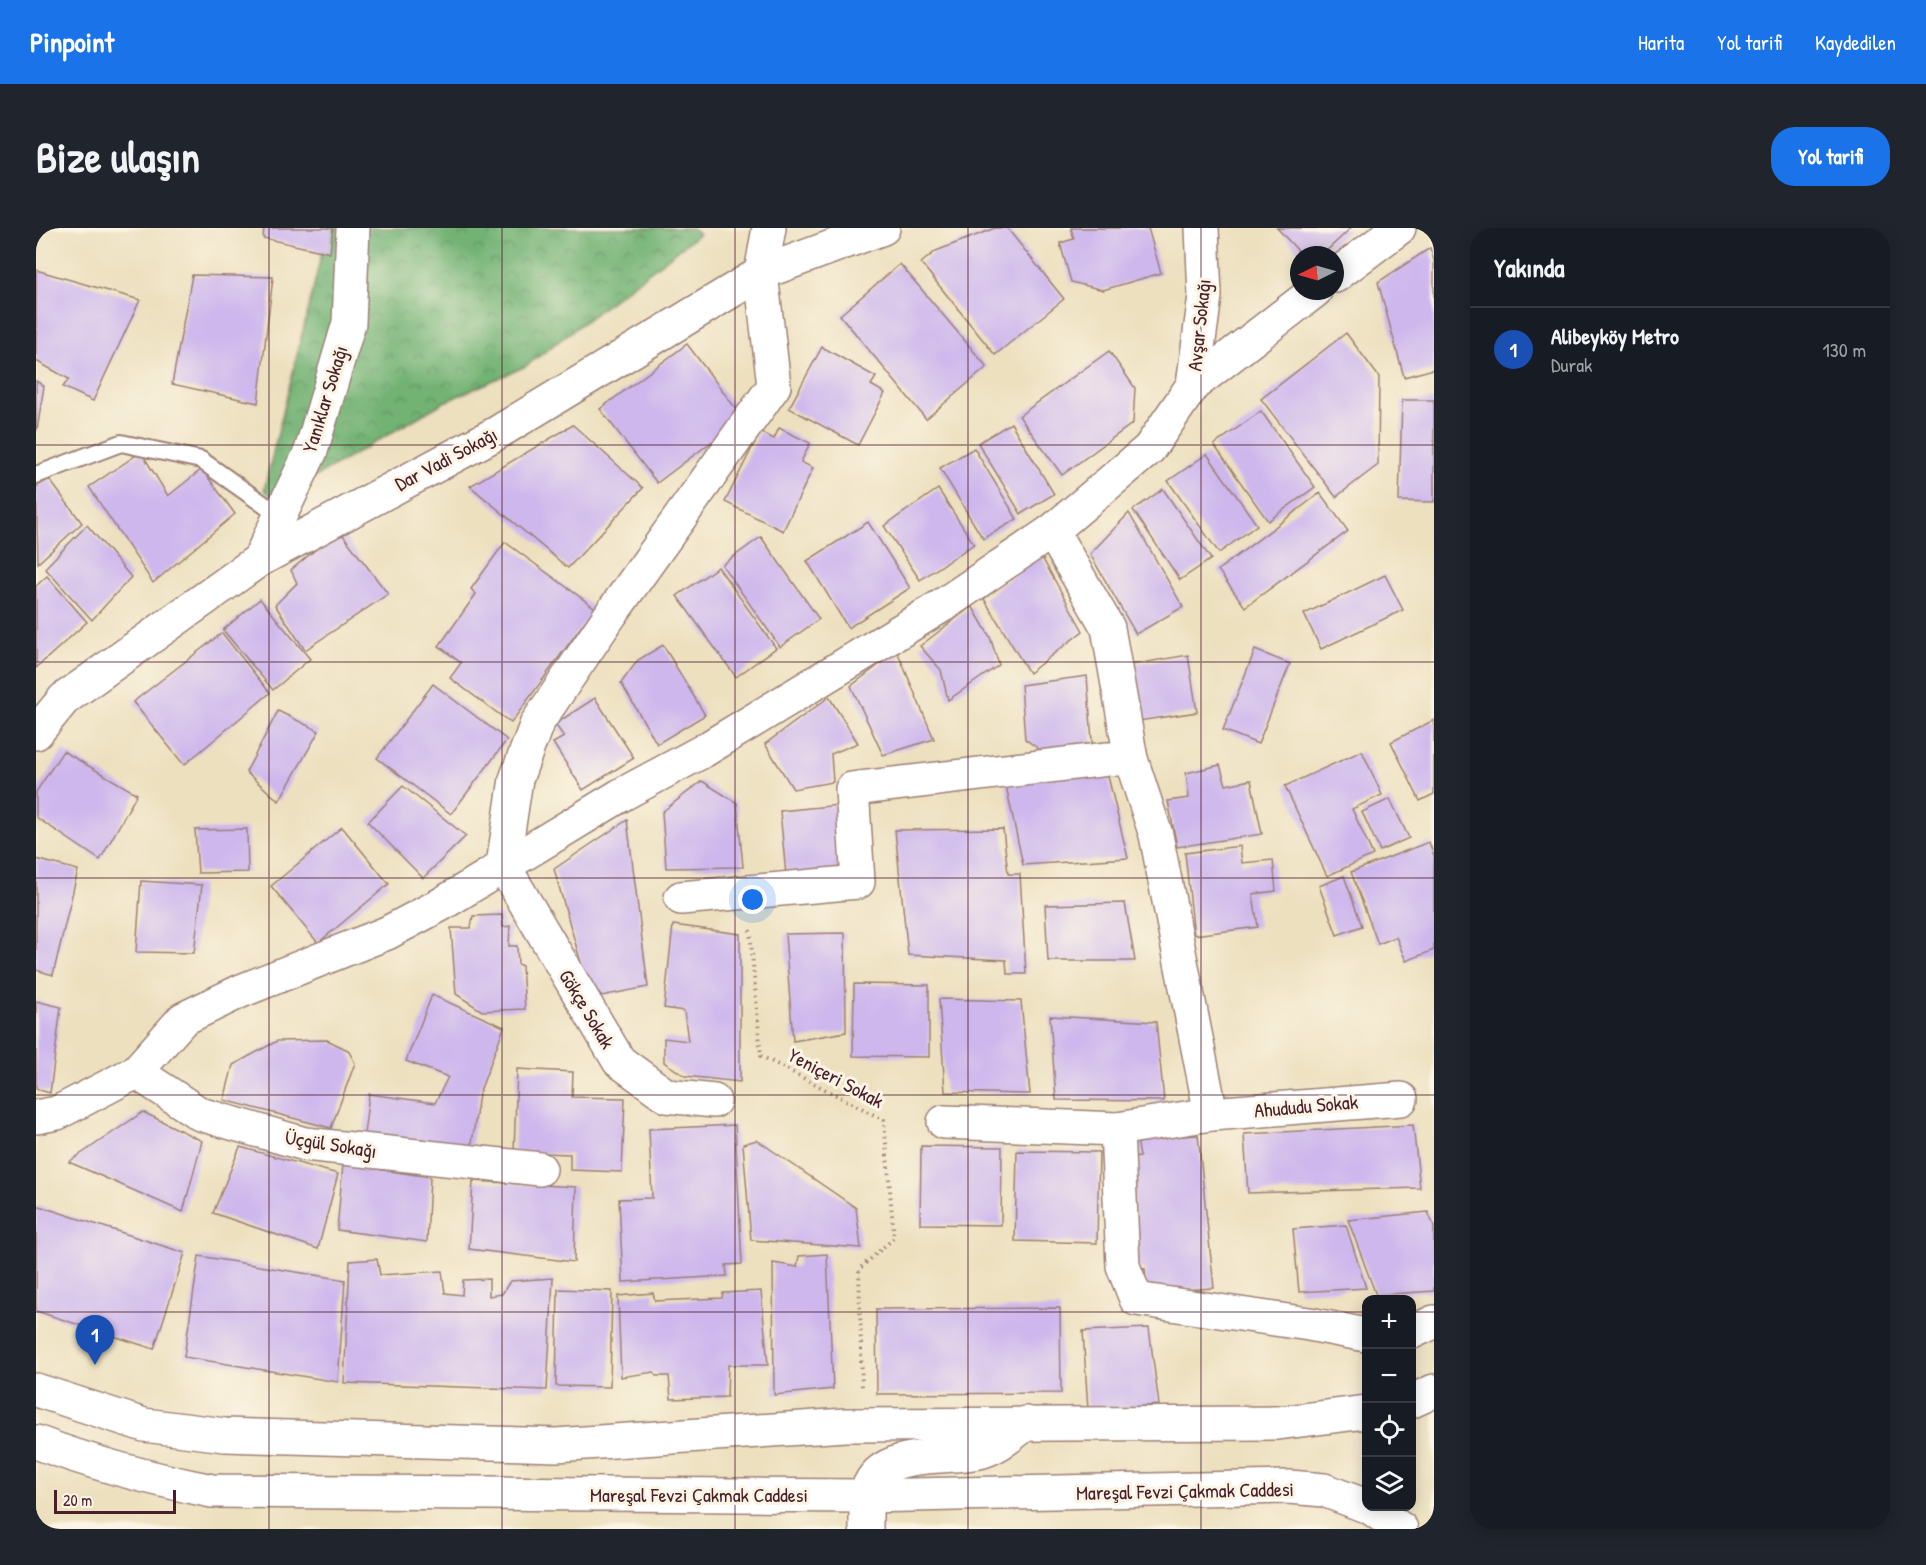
<!DOCTYPE html>
<html lang="tr">
<meta charset="utf-8">
<style>
:root{--surface:#171b24;--page:#20242c;--text:#f1f3f6;--muted:#9ea1a6;--line:#363941;--accent:#1a73e8}
body{margin:0;font-family:"Patrick Hand",sans-serif;background:var(--page);color:var(--text)}
.controls{position:absolute;right:18px;bottom:18px;display:grid;overflow:hidden;border-radius:12px;box-shadow:0 3px 15px #0003}
.controls button{width:54px;height:54px;display:grid;place-items:center;padding:0;border:0;border-bottom:2px solid var(--line);background:var(--surface);color:var(--text);font:30px sans-serif}
.compass{position:absolute;left:1254px;top:18px;width:54px;height:54px;border-radius:50%;background:var(--surface);box-shadow:0 3px 15px #0003;rotate:265deg}
.scale{position:absolute;left:18px;bottom:15px;width:122px;box-sizing:border-box;padding-left:6px;border:3px solid #4a1f2b;border-top:0;font-size:16px;line-height:21px;white-space:nowrap;color:#4a1f2b;-webkit-text-stroke:4px #fcf5e5;paint-order:stroke}
.you{position:absolute;left:717px;top:672px;width:21px;height:21px;margin:-15px;border:4px solid #fff;border-radius:50%;background:#1a73e8;box-shadow:0 0 0 9px #1a73e833}
.badge{display:grid;place-items:center;width:39px;height:39px;border-radius:50%;background:var(--accent);color:#fff;font-size:20px;font-weight:700}
.pin{position:absolute;translate:-50% -50px;filter:drop-shadow(0 2px 3px #0008)}
.pin::after{content:'';position:absolute;top:32px;width:21px;height:18px;background:inherit;clip-path:polygon(0 0,100% 0,50% 100%)}
.list{margin:0;padding:0;list-style:none}
h2{display:flex;justify-content:space-between;align-items:center;height:78px;margin:0;padding:0 24px;font-size:26px}
h2 small{font-size:20px;font-weight:400;color:var(--muted)}
.list li{display:grid;grid-template-columns:39px 1fr auto;gap:18px;align-items:center;box-sizing:border-box;height:84px;padding:0 24px;border-top:2px solid var(--line)}
.list b{display:block;font-size:22px;white-space:nowrap}
.list p{margin:0;font-size:20px;white-space:nowrap;color:var(--muted)}
.list em{font-size:20px;font-style:normal;color:var(--muted)}
.icon{flex:none;width:33px;height:33px;fill:none;stroke:currentColor;stroke-width:2;stroke-linecap:round;stroke-linejoin:round}
.map{position:relative;flex:none;width:1398px;height:1301px;overflow:hidden;border-radius:24px}
header{display:flex;align-items:center;gap:36px;box-sizing:border-box;height:84px;padding:0 30px;background:var(--accent);color:#fff}
header strong{font-size:28px}
nav{display:flex;gap:33px;margin-inline-start:auto;font-size:21px}
.intro{display:flex;align-items:center;justify-content:space-between;box-sizing:border-box;height:144px;padding:0 36px}
h1{margin:0;font-size:42px}
.button{padding:15px 27px;border-radius:24px;background:var(--accent);color:#fff;font-size:21px;font-weight:700}
main{display:flex;gap:36px;padding:0 36px}
aside{flex:1;background:var(--surface);border-radius:24px;box-shadow:0 3px 15px #0003}
.map>svg:first-child{display:block}
</style>
<header>
<strong>Pinpoint</strong>
<nav><a>Harita</a><a>Yol tarifi</a><a>Kaydedilen</a></nav>
</header>
<div class="intro"><h1>Bize ulaşın</h1><a class="button">Yol tarifi</a></div>
<main>
<div class="map">
<svg width="1398" height="1301" viewBox="0 0 1398 1301">
<defs>
<pattern id="forest-crowns" width="20" height="18" patternUnits="userSpaceOnUse" patternTransform="scale(1.5)"><rect width="20" height="18" fill="#72b273"/><path d="M2 6a3 3 0 1 1 6 0M12 15a3 3 0 1 1 6 0" fill="none" stroke="#60905f"/></pattern>
</defs>
<rect width="100%" height="100%" fill="#fcf5e5"/>
<filter id="ink" filterUnits="userSpaceOnUse"><feTurbulence type="fractalNoise" baseFrequency=".0167" numOctaves="2"/><feDisplacementMap in="SourceGraphic" scale="12" xChannelSelector="R" yChannelSelector="G"/><feConvolveMatrix kernelMatrix="1 2 1 2 8 2 1 2 1" color-interpolation-filters="sRGB"/></filter>
<filter id="wash" filterUnits="userSpaceOnUse"><feTurbulence type="fractalNoise" baseFrequency=".008" numOctaves="4" result="noise"/><feDisplacementMap in="SourceGraphic" scale="24" xChannelSelector="R" yChannelSelector="G"/><feGaussianBlur stdDeviation="1.35" result="paint"/><feColorMatrix in="noise" values="0 0 0 0 0 0 0 0 0 0 0 0 0 0 0 0 0 1.4 0 .05"/><feComposite in="paint" operator="in"/></filter>
<g filter="url(#wash)">
<rect width="100%" height="100%" fill="#ede0bf"/>
<path fill="url(#forest-crowns)" stroke="#5e684f" stroke-width="1.5" d="M292,0H656L663,6L490,138L408,174L240,272L228,262Z"/>
<g id="blocks">
<g fill="#ceb7ed">
<path d="M228,0H297L294,25L227,10Z"/>
<path d="M959,0H971L1028,71L959,127L885,35L900,23Z"/>
<path d="M1035,0H1112L1125,45L1067,62L1035,54L1024,15L1038,11Z"/>
<path d="M1241,0H1315L1286,27H1266Z"/>
<path d="M1394,20L1398,33V141L1368,149L1342,54Z"/>
<path d="M864,36L951,139L890,191L804,87Z"/>
<path d="M0,42L104,72L57,173L27,159L33,151L0,133Z"/>
<path d="M156,47L237,49L222,175L136,156Z"/>
<path d="M1310,105L1343,149L1342,237L1300,269L1225,171Z"/>
<path d="M651,116L707,190L621,255L564,181Z"/>
<path d="M786,119L840,149L835,157L849,165L822,217L753,180Z"/>
<path d="M1073,123L1099,160L1097,195L1026,247L983,188Z"/>
<path d="M0,153L8,158L1,202H0Z"/>
<path d="M1366,172H1398V274L1363,273Z"/>
<path d="M1225,183L1279,259L1232,293L1178,217Z"/>
<path d="M975,195L1018,266L985,286L942,215Z"/>
<path d="M537,197L607,260L532,340L434,258Z"/>
<path d="M743,200L774,215L765,234L777,240L747,303L689,274L724,204L738,211Z"/>
<path d="M938,220L981,291L947,311L904,240Z"/>
<path d="M105,224L132,268L166,241L199,286L117,355L53,259Z"/>
<path d="M1171,226L1221,297L1183,325L1132,253Z"/>
<path d="M13,251L46,295L2,335L0,259Z"/>
<path d="M902,261L938,316L884,352L848,298Z"/>
<path d="M1127,261L1175,331L1144,352L1097,282Z"/>
<path d="M1284,265L1312,303L1209,379L1182,342Z"/>
<path d="M1093,285L1147,379L1100,406L1054,326Z"/>
<path d="M832,294L874,360L812,400L771,333Z"/>
<path d="M51,297L95,349L56,392L9,340Z"/>
<path d="M303,302L352,366L269,422L239,377L261,355L255,342Z"/>
<path d="M725,309L783,391L744,419L686,337Z"/>
<path d="M469,314L559,380L475,495L414,450L425,435L403,418L440,366L435,361Z"/>
<path d="M1004,326L1047,403L993,445L948,371Z"/>
<path d="M682,339L740,420L700,449L641,368Z"/>
<path d="M1349,347L1367,382L1285,421L1268,386Z"/>
<path d="M11,348L51,394L0,440V358Z"/>
<path d="M224,371L274,431L237,462L187,402Z"/>
<path d="M936,378L954,409L963,437L912,472L905,442L884,418Z"/>
<path d="M186,405L234,465L148,537L97,474Z"/>
<path d="M627,417L669,487L621,516L585,455L602,432Z"/>
<path d="M1219,422L1254,436L1222,516L1187,502Z"/>
<path d="M861,423L898,511L847,527L815,458Z"/>
<path d="M1152,427L1161,484L1096,494L1087,438Z"/>
<path d="M1051,448L1057,525L1013,528L989,511L985,457Z"/>
<path d="M397,456L471,512L415,586L341,530Z"/>
<path d="M793,469L822,515L795,526L797,554L757,561L729,516Z"/>
<path d="M559,470L598,530L547,562L517,515L528,509L519,496Z"/>
<path d="M242,483L283,503L243,573L210,544Z"/>
<path d="M1398,492V566L1384,573L1355,514Z"/>
<path d="M27,523L101,566L64,632L0,589V564Z"/>
<path d="M1326,523L1346,567L1316,581L1337,627L1291,648L1249,558Z"/>
<path d="M1184,537L1190,557L1215,552L1226,606L1141,619L1132,573L1153,570L1150,545Z"/>
<path d="M1071,544L1092,630L987,637L969,553Z"/>
<path d="M666,553L701,575L707,639L630,640L626,584Z"/>
<path d="M367,558L430,608L387,650L332,594Z"/>
<path d="M1354,571L1373,610L1344,623L1326,584Z"/>
<path d="M804,577L810,642L750,647L744,583Z"/>
<path d="M591,592L612,759L555,770L518,641Z"/>
<path d="M306,599L353,656L282,715L235,658Z"/>
<path d="M211,601L212,644L162,645L159,602Z"/>
<path d="M967,601L972,646H984L990,746H971L970,732L872,727L859,602Z"/>
<path d="M1393,614L1398,628V722L1370,733L1360,709L1342,716L1315,644Z"/>
<path d="M1204,618L1206,635L1237,632L1240,663L1217,666L1222,699L1158,707L1149,625Z"/>
<path d="M0,631L42,642L17,747L0,742Z"/>
<path d="M1308,648L1326,698L1301,707L1283,658Z"/>
<path d="M105,653L166,657L158,725L100,724Z"/>
<path d="M1089,675L1099,733H1012L1009,677Z"/>
<path d="M466,687L467,699L474,698L473,718H481L482,736L486,738L489,781L446,783L420,766L415,700H435L437,688Z"/>
<path d="M637,697L704,706V854L649,848L628,834V810L652,813L648,783L628,780Z"/>
<path d="M809,705L810,804L757,813L749,706Z"/>
<path d="M818,756L893,757V829L817,828Z"/>
<path d="M396,767L468,799L443,866L435,922L328,906L333,866L399,875L412,849L370,833Z"/>
<path d="M903,771L985,773L994,866L909,864Z"/>
<path d="M0,773L25,779L14,865L0,861Z"/>
<path d="M1014,788L1120,794L1128,873L1020,872Z"/>
<path d="M291,812L312,822L319,835L295,900L188,872L197,837L241,813Z"/>
<path d="M481,841L537,844L536,869L589,870L586,944L534,942V926L478,924Z"/>
<path d="M107,884L166,913L147,984L33,934Z"/>
<path d="M699,897L706,1036L690,1037L691,1048L587,1054L583,971L616,970L613,901Z"/>
<path d="M1377,897L1384,960L1212,965L1208,906Z"/>
<path d="M1162,907L1178,1060L1111,1064L1109,1041L1102,1040L1095,930L1104,929L1101,911Z"/>
<path d="M721,912L820,980L825,1020L715,1012L707,916Z"/>
<path d="M885,918L966,919L965,997L884,996Z"/>
<path d="M204,919L302,946L282,1021L177,985Z"/>
<path d="M981,923L1063,924L1061,1015L979,1013Z"/>
<path d="M307,936L394,949L391,1014L301,1002Z"/>
<path d="M437,953L540,959L538,1034L433,1021Z"/>
<path d="M0,977L149,1025L118,1121L0,1083Z"/>
<path d="M1392,984L1398,998V1063L1340,1067L1312,992Z"/>
<path d="M1310,997L1330,1060L1263,1064L1257,1001Z"/>
<path d="M791,1026L797,1161L738,1167L737,1035L761,1039L763,1028Z"/>
<path d="M163,1028L309,1052L302,1154L148,1129Z"/>
<path d="M341,1031L344,1047L406,1043L409,1065L426,1067L427,1052L453,1051V1068L466,1066L474,1053L517,1050L511,1162L308,1155L314,1033Z"/>
<path d="M522,1061L576,1063L574,1159L520,1158Z"/>
<path d="M725,1063L732,1137H692L691,1169L635,1171L633,1148H620L618,1144L585,1149L582,1068L617,1065L619,1073L686,1070L687,1065Z"/>
<path d="M1024,1080L1025,1165L841,1166L840,1081Z"/>
<path d="M1113,1100L1123,1177L1052,1182L1047,1103Z"/>
</g>
</g>
</g>
<g filter="url(#ink)">
<use href="#blocks" fill-opacity="0" stroke="#9c8075" stroke-width="1.5"/>
<g fill="none" stroke-linecap="round" stroke-linejoin="round">
<g stroke="#9c8075" stroke-width="20">
<path id="lane" d="M0,247L85,215L165,232L244,288"/>
</g>
<g stroke="#9c8075" stroke-width="36">
<g id="street">
<path d="M1299,48L1363,0"/>
<path d="M1157,157L1169,68L1166,0"/>
<path d="M1016,303L1072,400L1095,531L1120,607L1175,886"/>
<path d="M223,332L275,223L313,95L317,0"/>
<path d="M0,505L28,471L223,332L459,206L725,45L847,0"/>
<path d="M645,670L822,654L816,561L1072,531H1095"/>
<path d="M100,844L164,886L269,916L504,941"/>
<path d="M678,873L631,868L583,833L467,637L480,551L501,495L575,386L738,158L725,45L733,0"/>
<path d="M0,889L21,885L100,844L147,791L205,763L351,705L404,677L585,567L667,523L907,377L1016,303L1113,221L1157,157L1279,63"/>
<path d="M908,894L1081,901"/>
<path d="M1376,1104L1398,1094"/>
<path d="M1330,1107L1273,1096L1100,1071L1087,1038L1081,901L1175,886L1365,871"/>
</g>
</g>
<g stroke="#9c8075" stroke-width="36">
<path id="secondary" d="M830,1301V1268"/>
</g>
<g stroke="#9c8075" stroke-width="36">
<g id="primary">
<path d="M0,1162L108,1197L189,1207L520,1217L809,1197L1242,1195L1330,1184"/>
<path d="M1376,1173L1398,1163"/>
<path d="M0,1214C58,1236 116,1251 176,1263L830,1268L1253,1259L1288,1262L1330,1278"/>
<path d="M830,1268C840,1217 909,1234 947,1223C963,1218 977,1206 990,1195"/>
<path d="M1332,1278L1365,1301"/>
</g>
</g>
<path stroke="#9c8075" stroke-width="4" stroke-dasharray="1.5 4.5" stroke-linecap="butt" d="M714,702L725,828L848,892L858,1010L823,1041L826,1161"/>
<use href="#lane" stroke="#fff" stroke-width="16"/>
<use href="#street" stroke="#fff" stroke-width="33"/>
<use href="#secondary" stroke="#fff" stroke-width="33"/>
<use href="#primary" stroke="#fff" stroke-width="33"/>
</g>
</g>
<path fill="none" stroke="#4a1f2b" stroke-width="1.5" stroke-opacity="0.55" d="M233,0V1301M466,0V1301M699,0V1301M932,0V1301M1165,0V1301M0,217H1398M0,434H1398M0,650H1398M0,867H1398M0,1084H1330M1376,1084H1398"/>
<g text-anchor="middle" stroke-width="6" stroke-linejoin="round" paint-order="stroke">
<g font-size="20" fill="#4a1f2b" stroke="#fcf5e5">
<text transform="translate(1163 97) rotate(-84)" y="7">Avşar Sokağı</text>
<text transform="translate(289 171) rotate(-73)" y="7">Yanıklar Sokağı</text>
<text transform="translate(410 231) rotate(-28)" y="7">Dar Vadi Sokağı</text>
<text transform="translate(551 781) rotate(59)" y="7">Gökçe Sokak</text>
<text transform="translate(800 850) rotate(28)" y="7">Yeniçeri Sokak</text>
<text transform="translate(1270 878) rotate(-5)" y="7">Ahududu Sokak</text>
<text transform="translate(295 916) rotate(9)" y="7">Üçgül Sokağı</text>
<text transform="translate(1149 1263) rotate(-1)" y="7">Mareşal Fevzi Çakmak Caddesi</text>
<text x="663" y="1274">Mareşal Fevzi Çakmak Caddesi</text>
</g>
</g>
</svg>
<div class="controls">
<button>+</button>
<button>−</button>
<button><svg class="icon" aria-label="locate" viewBox="0 0 24 24"><circle cx="12" cy="12" r="6"/><path d="M12 2v4M12 18v4M2 12h4M18 12h4"/></svg></button>
<button><svg class="icon" aria-label="layers" viewBox="0 0 24 24"><path d="M12 4l9 5-9 5-9-5zM3 14l9 5 9-5"/></svg></button>
</div>
<svg class="compass" viewBox="-18 -18 36 36"><path d="M0-13l5 13h-10z" fill="#e53935"/><path d="M0 13l5-13h-10z" fill="#9ea1a6"/></svg>
<div class="scale">20 m</div>
<div class="you"></div>
<div class="pin badge" style="left:59px;top:1137px;background:#1a4fb4">1</div>
</div>
<aside>
<h2>Yakında<small></small></h2>
<ul class="list">
<li><span class="badge" style="background:#1a4fb4">1</span><div><b>Alibeyköy Metro</b><p>Durak</p></div><em>130 m</em></li>
</ul>
</aside>
</main>
